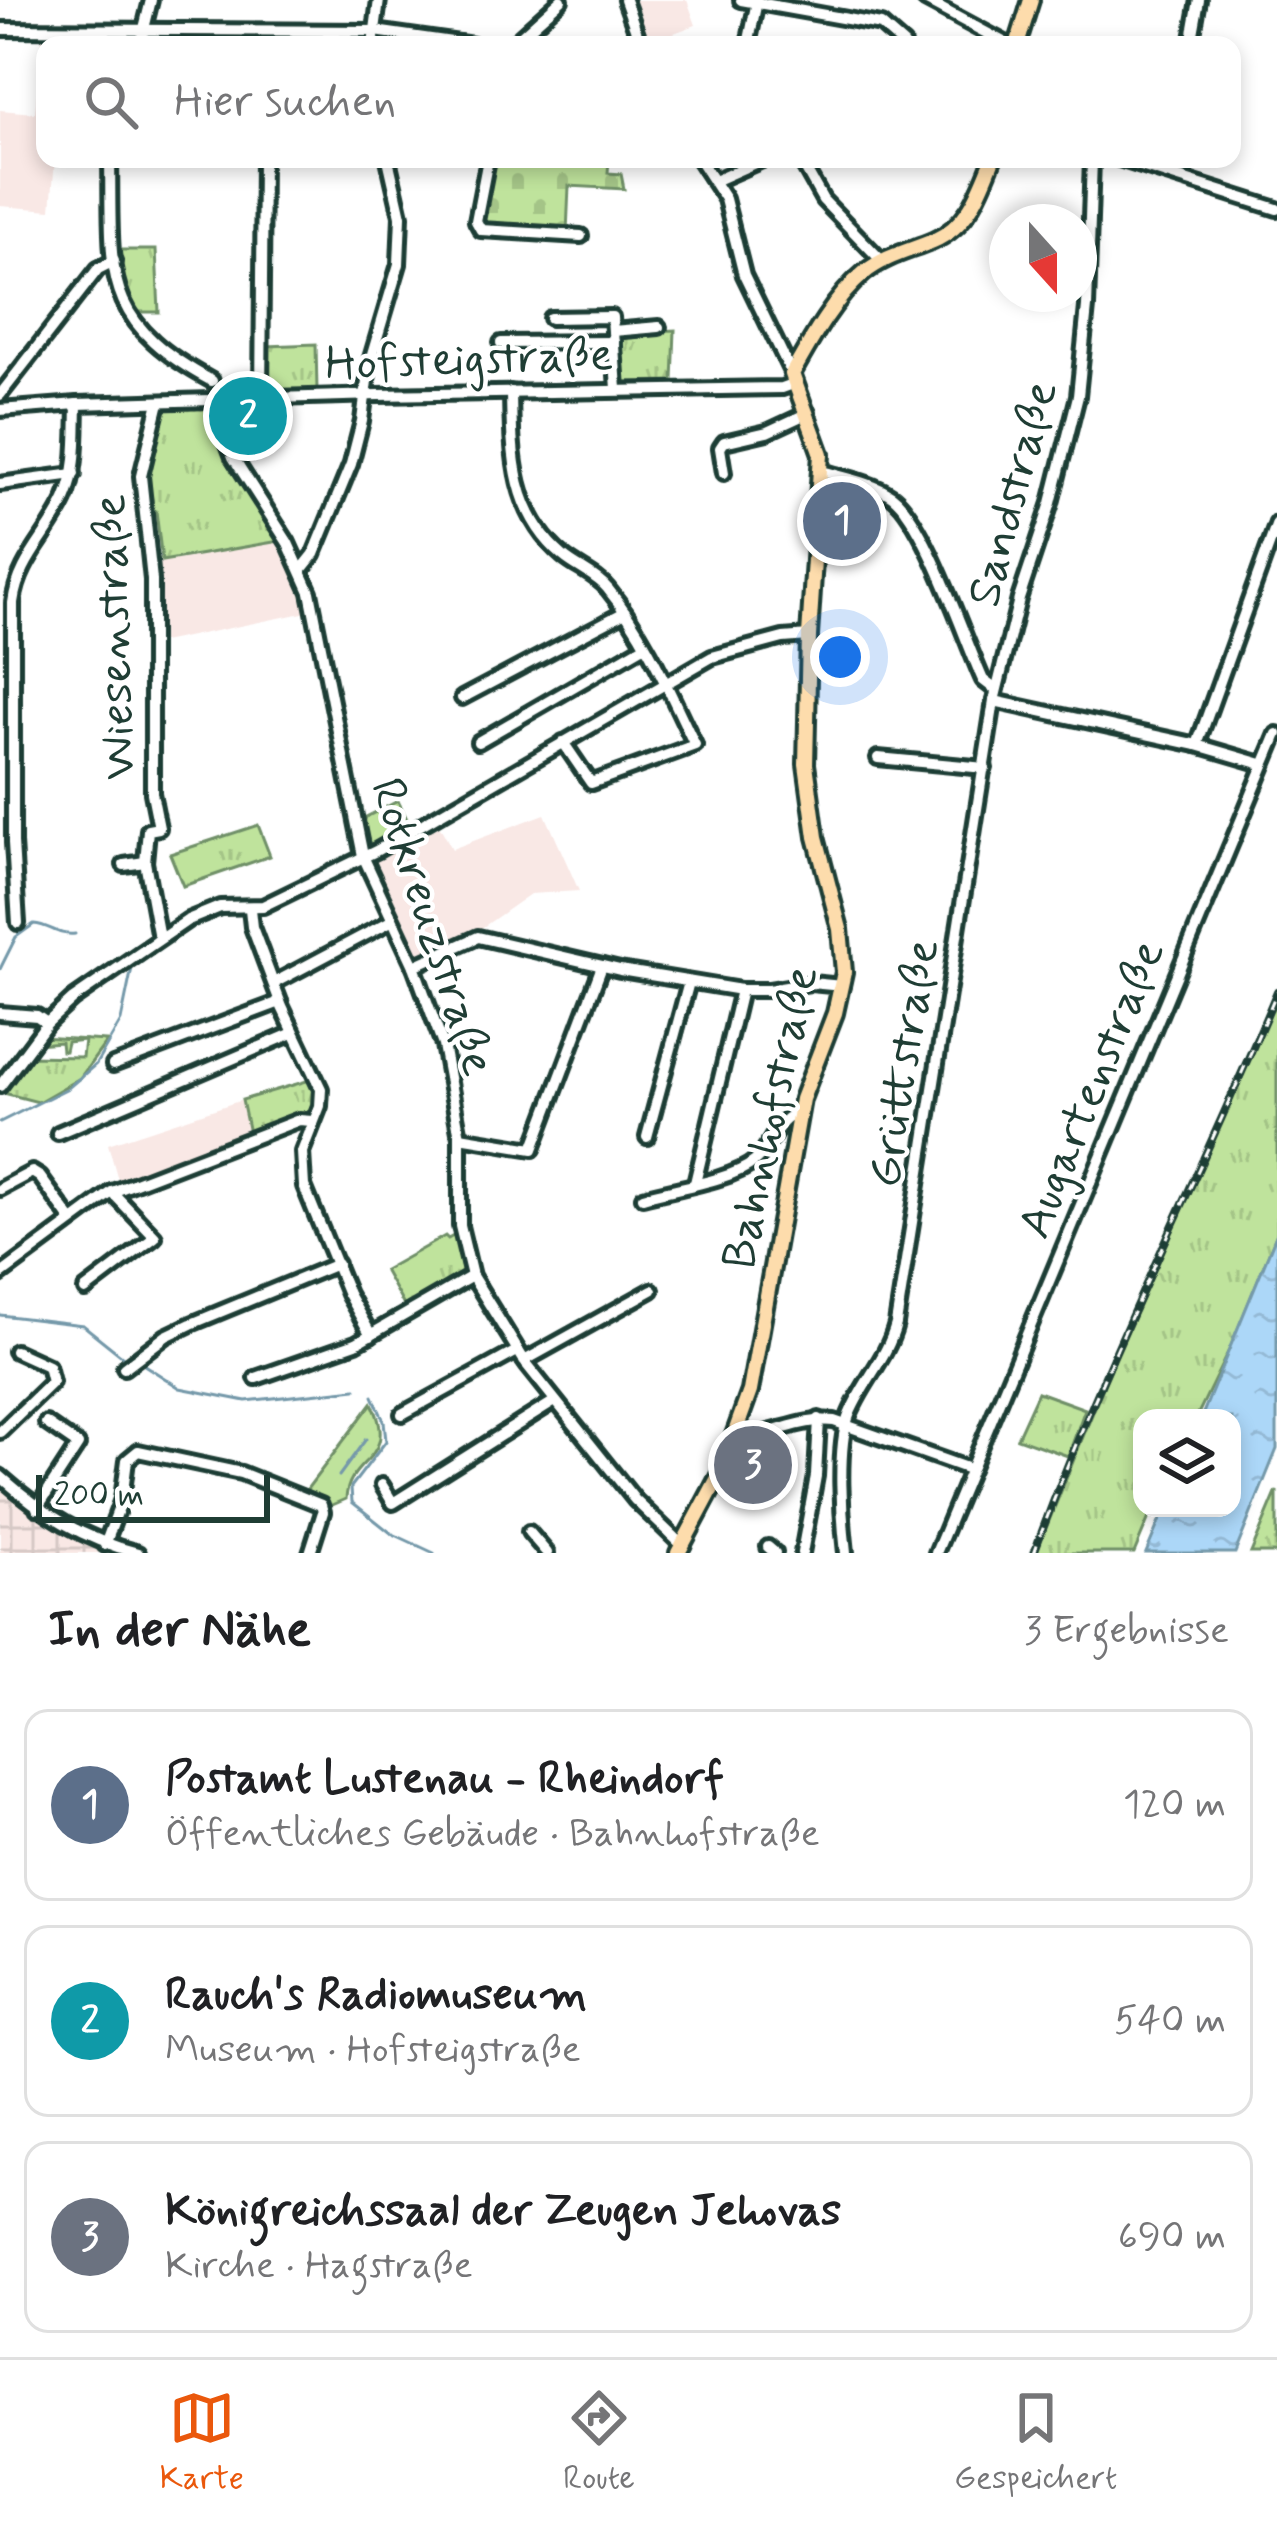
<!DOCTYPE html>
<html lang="de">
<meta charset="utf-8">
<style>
:root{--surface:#fff;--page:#f6f6f6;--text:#202124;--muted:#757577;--line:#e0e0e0;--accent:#ea580c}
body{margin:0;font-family:Mynerve,sans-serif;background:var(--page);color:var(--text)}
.controls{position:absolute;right:36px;bottom:36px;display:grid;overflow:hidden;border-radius:24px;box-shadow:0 6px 18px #0003}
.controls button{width:108px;height:108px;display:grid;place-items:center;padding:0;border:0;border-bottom:3px solid var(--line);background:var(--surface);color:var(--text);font:60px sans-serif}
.compass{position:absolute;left:989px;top:204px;width:108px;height:108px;border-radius:50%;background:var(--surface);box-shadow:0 6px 18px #0003;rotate:159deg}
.scale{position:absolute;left:36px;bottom:30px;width:234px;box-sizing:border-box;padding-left:12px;border:6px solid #1f3d34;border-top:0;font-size:33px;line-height:42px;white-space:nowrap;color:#1f3d34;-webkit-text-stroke:9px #fff;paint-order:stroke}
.you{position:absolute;left:840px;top:657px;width:42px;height:42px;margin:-30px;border:9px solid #fff;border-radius:50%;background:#1a73e8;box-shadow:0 0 0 18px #1a73e833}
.badge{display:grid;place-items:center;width:78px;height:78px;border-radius:50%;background:var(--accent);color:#fff;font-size:39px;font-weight:700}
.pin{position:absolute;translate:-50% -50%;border:6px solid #fff;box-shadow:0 3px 12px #0006}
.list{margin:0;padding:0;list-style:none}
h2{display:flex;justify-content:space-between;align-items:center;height:156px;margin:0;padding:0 48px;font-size:51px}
h2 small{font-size:39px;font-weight:400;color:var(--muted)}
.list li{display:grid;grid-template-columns:78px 1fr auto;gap:36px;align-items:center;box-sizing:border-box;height:192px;margin:0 24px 24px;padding:0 24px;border:3px solid var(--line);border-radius:24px}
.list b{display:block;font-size:45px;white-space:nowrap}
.list p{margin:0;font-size:39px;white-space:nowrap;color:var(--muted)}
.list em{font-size:39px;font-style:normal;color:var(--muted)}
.icon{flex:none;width:66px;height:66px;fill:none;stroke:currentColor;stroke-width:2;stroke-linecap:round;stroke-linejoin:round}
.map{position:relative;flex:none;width:1277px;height:1553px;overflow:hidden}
.search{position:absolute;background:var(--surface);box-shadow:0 6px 18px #0003;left:36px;right:36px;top:36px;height:132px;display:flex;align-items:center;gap:30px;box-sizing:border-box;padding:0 42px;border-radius:24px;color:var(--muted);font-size:45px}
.sheet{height:804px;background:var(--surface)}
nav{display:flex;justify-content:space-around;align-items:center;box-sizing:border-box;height:168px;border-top:3px solid var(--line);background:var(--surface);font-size:33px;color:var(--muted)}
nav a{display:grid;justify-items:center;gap:6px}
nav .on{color:var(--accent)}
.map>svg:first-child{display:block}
</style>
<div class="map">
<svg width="1277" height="1553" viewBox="0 0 1277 1553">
<defs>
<pattern id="industrial-grid" width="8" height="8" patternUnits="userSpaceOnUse" patternTransform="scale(3)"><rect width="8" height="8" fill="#f9e8e5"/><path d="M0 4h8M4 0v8" fill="none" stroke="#d5c8c5"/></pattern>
<pattern id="grass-tufts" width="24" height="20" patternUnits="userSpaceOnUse" patternTransform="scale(3)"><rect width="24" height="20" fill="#bfe39c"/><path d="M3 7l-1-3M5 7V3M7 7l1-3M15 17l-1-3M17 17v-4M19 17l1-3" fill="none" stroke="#a4c487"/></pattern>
<pattern id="cemetery-stones" width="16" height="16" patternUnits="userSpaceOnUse" patternTransform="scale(3)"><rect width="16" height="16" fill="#bfe39c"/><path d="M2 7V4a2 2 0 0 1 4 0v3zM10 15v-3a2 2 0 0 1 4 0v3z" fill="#a4c487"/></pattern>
<pattern id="water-ripples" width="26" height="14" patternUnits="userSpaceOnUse" patternTransform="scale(3)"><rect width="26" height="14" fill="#acd7f8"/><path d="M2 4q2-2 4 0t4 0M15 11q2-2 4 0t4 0" fill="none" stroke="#94b9d5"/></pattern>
</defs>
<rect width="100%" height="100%" fill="#fff"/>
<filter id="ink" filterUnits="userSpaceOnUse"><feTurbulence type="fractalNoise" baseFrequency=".00833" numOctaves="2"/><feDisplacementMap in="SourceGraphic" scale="24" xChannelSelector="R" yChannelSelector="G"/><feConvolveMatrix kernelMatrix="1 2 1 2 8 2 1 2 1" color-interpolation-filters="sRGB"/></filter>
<g filter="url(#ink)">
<g fill="#f9e8e5">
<path d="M634,0H687L696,25L649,42Z"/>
<path d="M46,31L67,32L66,45H45V159H55L51,210L0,206V110L35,113L42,37Z"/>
<path d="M280,542L296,573L308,612L157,643L154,562Z"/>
<path d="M545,814L579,891L530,894L483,927L415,957L374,864L376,856L437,821L452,849Z"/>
<path d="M242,1100L250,1138L120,1187L108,1144Z"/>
</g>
<path fill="url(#industrial-grid)" d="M0,1476L37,1508L138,1553H0Z"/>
<g fill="url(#grass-tufts)" stroke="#6f9068" stroke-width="3">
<path d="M117,250H156L159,312H133L121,292Z"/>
<path d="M675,330L673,381L620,382L619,333Z"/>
<path d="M316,344L317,391L267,392V346Z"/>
<path d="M221,400L224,433L286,540L162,561L156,511H144L142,472L159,402Z"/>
<path d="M398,801L410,825L376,846L370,845L363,825L366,817Z"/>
<path d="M258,825L270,856L183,886L170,854Z"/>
<path d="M1277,992V1233L1230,1348L1196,1418H1142V1508H1153L1134,1553H1036L1104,1385Z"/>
<path d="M40,1037L107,1041L80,1078L38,1102L0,1092L26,1056L82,1057L84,1040L67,1042L65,1051H62L61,1042L35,1044Z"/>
<path d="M310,1080L317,1097L311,1113L250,1138L242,1100Z"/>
<path d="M455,1235L463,1275L407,1311L384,1270L445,1236L448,1239Z"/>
<path d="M1038,1392L1085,1409L1068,1456L1017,1438Z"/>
<path d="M1277,1491V1553H1251Z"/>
</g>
<path fill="url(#cemetery-stones)" stroke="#6f9068" stroke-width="3" d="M492,159H609L608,173L621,174L624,189L569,186L567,233L481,227Z"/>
<path fill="#bfe39c" stroke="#6f9068" stroke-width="3" d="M372,1403C400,1462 348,1455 346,1499L323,1509L304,1493Z"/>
<path fill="url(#water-ripples)" stroke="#7499aa" stroke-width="3" d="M1277,1233V1449L1235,1553H1146L1165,1508H1232V1418H1201Z"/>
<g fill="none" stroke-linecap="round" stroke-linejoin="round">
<g stroke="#7499aa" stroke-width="3">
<path d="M0,969L16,937L34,924C50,925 57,936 75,934"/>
<path d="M0,1122L68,1088L96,1064L121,1021L133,963"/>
<path d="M0,1315L83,1325L128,1361"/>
<path d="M138,1361L180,1388L246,1401L356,1389"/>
<path d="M373,1396L384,1421L386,1441L351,1487L352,1502L391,1533L434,1553"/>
<path d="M339,1476L366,1439"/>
</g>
<g stroke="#1f3d34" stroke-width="20">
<g id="minor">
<path d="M625,0L641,45"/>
<path d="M741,0L881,25L904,45"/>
<path d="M925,0L1009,45"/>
<path d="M0,29L375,31L473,45"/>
<path d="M140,45L151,0"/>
<path d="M373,45L379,0"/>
<path d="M511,45L561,0"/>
<path d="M748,45L757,1"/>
<path d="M1191,45L1199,0"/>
<path d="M110,159C112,275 99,320 212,381"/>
<path d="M488,159L476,221L481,230L581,236"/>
<path d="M699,159L725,199L744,275L792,374"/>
<path d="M800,159L823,200L882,261"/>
<path d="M1119,159L1277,209"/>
<path d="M714,181L764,159"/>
<path d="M550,318L612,317L617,389"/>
<path d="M613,331L659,327"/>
<path d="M501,343L614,342"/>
<path d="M511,392C512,454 512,513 563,556C577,568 597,575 608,589C645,634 670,693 695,745L591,783L563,742"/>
<path d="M0,395L98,269L114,261"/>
<path d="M261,399L263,159"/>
<path d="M221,400L224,433L233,457L288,543L310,592L363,856L414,966L443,1045L460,1137V1226L472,1276L527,1365L635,1500L683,1546"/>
<path d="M0,410L77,404L378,395L782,388L796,383"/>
<path d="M822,471C845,478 872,482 892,496C925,520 964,638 983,680L996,690"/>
<path d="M724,473L720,448L724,442L767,432L808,413"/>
<path d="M0,484L74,474"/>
<path d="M302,569L314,554L351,464L362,421L369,365L399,264L401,216L388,159"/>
<path d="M462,698L625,612"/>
<path d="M994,701L1197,745L1262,764"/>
<path d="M478,742L644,646"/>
<path d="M1197,745L1277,523"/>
<path d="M878,758L985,768"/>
<path d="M145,862L148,830L159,828L152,793V580L141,476L159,402"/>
<path d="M124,865L145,862L159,938"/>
<path d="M250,909L252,927L282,1007L321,1089L320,1106L302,1152L304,1186L348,1294L371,1335"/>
<path d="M18,923L13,843V603C18,561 48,537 65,500C78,471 76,436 77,404"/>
<path d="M414,966L478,937L620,970L741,990H768L811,983L842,986"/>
<path d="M274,983L391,921"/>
<path d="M0,1013L37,1016L47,1023"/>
<path d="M113,1065L280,1002"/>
<path d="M0,1086L47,1023L73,999L188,920L220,907L263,906L376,851L712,657L783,638L809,636"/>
<path d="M58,1133L293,1033"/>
<path d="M460,1137L533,1149L602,966"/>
<path d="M647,1137L689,982"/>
<path d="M695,1183L741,990"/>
<path d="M0,1189L32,1172L40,1177L72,1221"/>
<path d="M643,1197C674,1188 731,1181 755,1161C772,1147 776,1117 799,1113"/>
<path d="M0,1275L112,1192L299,1120L312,1121"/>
<path d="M85,1290L155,1237L112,1192"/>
<path d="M524,1361L652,1290"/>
<path d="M124,1368L166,1336L191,1324L337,1264"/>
<path d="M256,1378L356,1343L472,1276"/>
<path d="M402,1414L517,1351"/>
<path d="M0,1432L52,1382L48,1366L15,1351"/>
<path d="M735,1437C769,1438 800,1417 834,1421L969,1469"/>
<path d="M0,1476C43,1514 83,1539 138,1553"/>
<path d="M382,1485L393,1503L555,1401"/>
<path d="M37,1508L78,1445L46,1423"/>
<path d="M529,1532L547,1553"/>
<path d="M105,1545L122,1499L127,1460L138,1451L241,1473L321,1505L323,1512L310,1553"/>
<path d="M768,1547L775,1553"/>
<path d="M802,1553L816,1476L819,1419"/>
<path d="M846,1553C842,1519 837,1450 848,1418C860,1385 887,1359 896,1324L994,701L1019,599L1051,503L1078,396L1087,307L1092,159"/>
<path d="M936,1553L1277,734"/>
</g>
</g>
<g stroke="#1f3d34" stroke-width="22">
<g id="major">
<path d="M1017,45L1031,0"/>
<path d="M678,1553L720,1474L750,1391L802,1099L835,1013L844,972L840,929L816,837L806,764L809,636L821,454L792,374C811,340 834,298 864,273C885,256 909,251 933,241C968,226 980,192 993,159"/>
</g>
</g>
<use href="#minor" stroke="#fff" stroke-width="10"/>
<use href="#major" stroke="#fddcac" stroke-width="14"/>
<g stroke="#1f3d34" stroke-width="8">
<path id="rail" d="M1034,1553C1103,1361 1199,1179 1277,991"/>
</g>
<use href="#rail" stroke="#fff" stroke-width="3" stroke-dasharray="9" stroke-linecap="butt"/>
</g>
</g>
<g text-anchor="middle" stroke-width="9" stroke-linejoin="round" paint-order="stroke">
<g font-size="48" fill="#1f3d34" stroke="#fff">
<text transform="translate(469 357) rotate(-2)" y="17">Hofsteigstraße</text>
<text transform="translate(1010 493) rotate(-75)" y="17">Sandstraße</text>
<text transform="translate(112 637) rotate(-92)" y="17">Wiesenstraße</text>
<text transform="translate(435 926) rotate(72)" y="17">Rotkreuzstraße</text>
<text transform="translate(901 1063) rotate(-81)" y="17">Grüttstraße</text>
<text transform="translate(1089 1088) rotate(-68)" y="17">Augartenstraße</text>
<text transform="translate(768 1117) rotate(-78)" y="17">Bahnhofstraße</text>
</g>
</g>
</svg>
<div class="controls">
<button><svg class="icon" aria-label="layers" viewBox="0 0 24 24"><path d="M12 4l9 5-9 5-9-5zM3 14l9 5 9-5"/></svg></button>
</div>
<svg class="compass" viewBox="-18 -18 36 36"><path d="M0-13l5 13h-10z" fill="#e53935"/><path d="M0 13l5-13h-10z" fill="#757577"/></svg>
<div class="scale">200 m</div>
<div class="you"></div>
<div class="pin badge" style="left:842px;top:521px;background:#5c6f8a">1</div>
<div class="pin badge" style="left:248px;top:416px;background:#0f9aa8">2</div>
<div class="pin badge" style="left:753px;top:1465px;background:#6b7280">3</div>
<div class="search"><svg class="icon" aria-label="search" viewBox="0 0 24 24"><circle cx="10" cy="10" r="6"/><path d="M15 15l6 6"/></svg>Hier suchen</div>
</div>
<section class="sheet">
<h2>In der Nähe<small>3 Ergebnisse</small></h2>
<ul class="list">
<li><span class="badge" style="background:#5c6f8a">1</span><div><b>Postamt Lustenau - Rheindorf</b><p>Öffentliches Gebäude · Bahnhofstraße</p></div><em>120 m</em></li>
<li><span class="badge" style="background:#0f9aa8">2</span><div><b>Rauch's Radiomuseum</b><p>Museum · Hofsteigstraße</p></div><em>540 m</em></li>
<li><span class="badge" style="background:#6b7280">3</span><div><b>Königreichssaal der Zeugen Jehovas</b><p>Kirche · Hagstraße</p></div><em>690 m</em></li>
</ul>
</section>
<nav>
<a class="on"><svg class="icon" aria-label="map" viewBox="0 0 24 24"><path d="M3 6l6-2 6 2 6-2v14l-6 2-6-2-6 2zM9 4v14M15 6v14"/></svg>Karte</a>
<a><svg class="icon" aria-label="directions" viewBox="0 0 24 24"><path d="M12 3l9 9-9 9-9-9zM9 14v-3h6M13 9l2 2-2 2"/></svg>Route</a>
<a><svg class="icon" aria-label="saved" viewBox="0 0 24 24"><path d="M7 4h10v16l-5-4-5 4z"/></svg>Gespeichert</a>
</nav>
